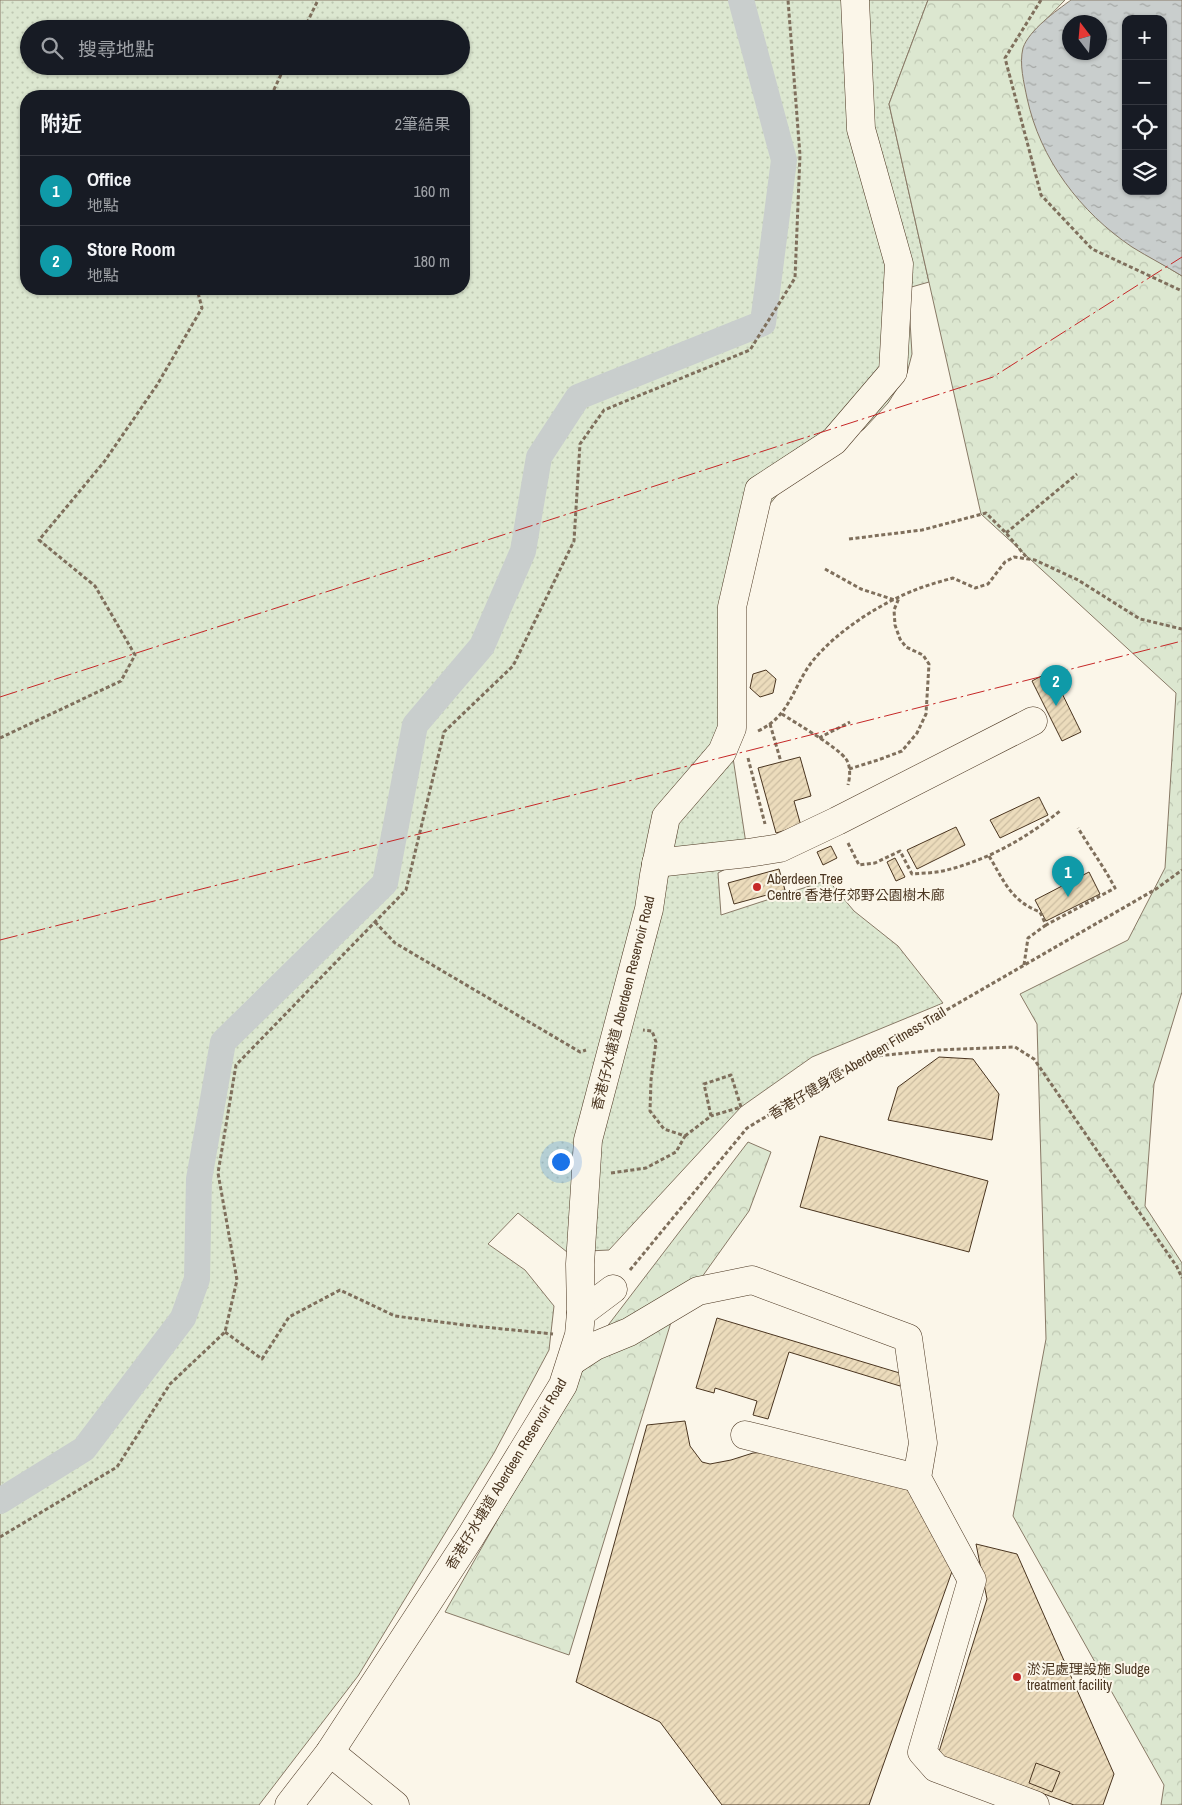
<!DOCTYPE html>
<html lang="zh-TW">
<meta charset="utf-8">
<style>
:root{--surface:#171b24;--page:#242831;--text:#f1f3f6;--muted:#9ea1a6;--line:#363941;--accent:#c62828}
body{margin:0;font-family:"Archivo Narrow","Noto Sans TC",sans-serif;background:var(--page);color:var(--text)}
.controls{position:absolute;right:15px;top:15px;display:grid;overflow:hidden;border-radius:10px;box-shadow:0 1px 4px #0004}
.controls button{width:45px;height:45px;display:grid;place-items:center;padding:0;border:0;border-bottom:1px solid var(--line);background:var(--surface);color:var(--text);font:25px sans-serif}
.compass{position:absolute;left:1062px;top:15px;width:45px;height:45px;border-radius:50%;background:var(--surface);box-shadow:0 1px 4px #0004;rotate:344deg}
.you{position:absolute;left:560px;top:1161px;width:18px;height:18px;margin:-12px;border:4px solid #fff;border-radius:50%;background:#1a73e8;box-shadow:0 0 0 8px #1a73e833}
.badge{display:grid;place-items:center;width:32px;height:32px;border-radius:50%;background:var(--accent);color:#fff;font-size:16px;font-weight:700}
.pin{position:absolute;translate:-50% -41px;filter:drop-shadow(0 1px 2px #0008)}
.pin::after{content:'';position:absolute;top:26px;width:18px;height:15px;background:inherit;clip-path:polygon(0 0,100% 0,50% 100%)}
.list{margin:0;padding:0;list-style:none}
h2{display:flex;justify-content:space-between;align-items:center;height:65px;margin:0;padding:0 20px;font-size:21px}
h2 small{font-size:16px;font-weight:400;color:var(--muted)}
.list li{display:grid;grid-template-columns:32px 1fr auto;gap:15px;align-items:center;box-sizing:border-box;height:70px;padding:0 20px;border-top:1px solid var(--line)}
.list b{display:block;font-size:19px;white-space:nowrap}
.list p{margin:0;font-size:16px;white-space:nowrap;color:var(--muted)}
.list em{font-size:16px;font-style:normal;color:var(--muted)}
.icon{flex:none;width:28px;height:28px;fill:none;stroke:currentColor;stroke-width:2;stroke-linecap:round;stroke-linejoin:round}
.map{position:relative;flex:none;width:1182px;height:1805px;overflow:hidden}
.search{position:absolute;background:var(--surface);box-shadow:0 1px 4px #0004;left:20px;top:20px;width:450px;height:55px;display:flex;align-items:center;gap:12px;box-sizing:border-box;padding:0 18px;border-radius:28px;color:var(--muted);font-size:19px}
.panel{position:absolute;background:var(--surface);box-shadow:0 1px 4px #0004;left:20px;top:90px;width:450px;height:205px;border-radius:20px}
.map>svg:first-child{display:block}
</style>
<div class="map">
<svg width="1182" height="1805" viewBox="0 0 1182 1805">
<defs>
<pattern id="grass-dots" width="8" height="8" patternUnits="userSpaceOnUse" patternTransform="scale(1.25)"><rect width="8" height="8" fill="#dce7d0"/><path d="M2 2h.1M6 6h.1" fill="none" stroke="#bec7b2" stroke-width="1.8" stroke-linecap="round"/></pattern>
<pattern id="forest-crowns" width="20" height="18" patternUnits="userSpaceOnUse" patternTransform="scale(1.25)"><rect width="20" height="18" fill="#dce7d0"/><path d="M2 6a3 3 0 1 1 6 0M12 15a3 3 0 1 1 6 0" fill="none" stroke="#bec7b2"/></pattern>
<pattern id="water-ripples" width="26" height="14" patternUnits="userSpaceOnUse" patternTransform="scale(1.25)"><rect width="26" height="14" fill="#c9cecd"/><path d="M2 4q2-2 4 0t4 0M15 11q2-2 4 0t4 0" fill="none" stroke="#a5a8a6"/></pattern>
<pattern id="building-hatch" width="6" height="6" patternUnits="userSpaceOnUse" patternTransform="scale(1.25)"><rect width="6" height="6" fill="#ecdcbc"/><path d="M-1 1l2-2M0 6l6-6M5 7l2-2" fill="none" stroke="#ccbda1"/></pattern>
</defs>
<rect width="100%" height="100%" fill="#fbf6e9"/>
<path fill="url(#grass-dots)" stroke="#887966" fill-rule="evenodd" d="M0,0H928L889,104L929,282L908,288L912,354L907,373L888,403L864,429L788,482L769,505L743,608L732,751L748,857L718,873L721,915L828,880L854,911L898,946L943,1003L812,1057L741,1107L609,1250L567,1252L518,1213L488,1244L525,1270L554,1306L549,1350L494,1453L358,1676L259,1805H0ZM29,29H461V66H29ZM26,96H464V289H26Z"/>
<g fill="url(#forest-crowns)" stroke="#887966">
<path d="M928,0H1065L1030,36L1132,246L1182,276V992L1154,1084L1145,1206L1182,1263V1805H1161L1164,1785L1013,1516L1046,1339L1037,1024L1020,994L1128,940L1165,868L1176,693L981,514L889,104Z"/>
<path d="M748,1142L771,1152L749,1211L672,1319L569,1655L445,1612L609,1324Z"/>
</g>
<path fill="url(#water-ripples)" stroke="#887966" fill-rule="evenodd" d="M1071,0H1182V276C1166,266 1148,257 1132,247C1080,212 1040,159 1027,98C1024,83 1019,64 1023,48C1029,30 1056,11 1071,0ZM1126,19H1163V191H1126ZM1070,22H1100V52H1070Z"/>
<g fill="none" stroke-linecap="round" stroke-linejoin="round">
<path stroke="#c9cecd" stroke-width="26" d="M0,1501L84,1449L183,1318L197,1279L199,1179L223,1042L385,883L415,725L482,646L523,551L539,457L578,397L763,323L784,160L741,0"/>
</g>
<g fill="url(#building-hatch)" stroke="#4a3520">
<path d="M766,670L776,679L773,693L760,697L750,688L753,674Z"/>
<path d="M1051,671L1081,732L1062,741L1032,681Z"/>
<path d="M800,757L811,796L794,801L801,826L776,833L758,768Z"/>
<path d="M1039,797L1048,815L1000,838L990,820Z"/>
<path d="M956,827L965,845L917,869L907,850Z"/>
<path d="M831,846L837,858L823,865L817,852Z"/>
<path d="M895,858L905,877L896,881L887,862Z"/>
<path d="M779,869L785,890L734,904L728,883Z"/>
<path d="M1089,872L1100,894L1046,921L1035,900Z"/>
<path d="M939,1057L973,1059L999,1094L992,1140L888,1120L898,1087Z"/>
<path d="M820,1136L988,1181L969,1252L800,1207Z"/>
<path d="M717,1318L903,1374L900,1386L789,1352L768,1419L753,1415L757,1401L715,1388L714,1393L696,1388Z"/>
<path d="M685,1421L690,1446L702,1462L710,1464L731,1460L753,1453L770,1452L908,1487L955,1563L869,1805H722L660,1722L576,1682L647,1425Z"/>
<path d="M976,1544L1017,1554L1114,1774L1103,1805H1074L938,1755L987,1599Z"/>
<path d="M1036,1763L1060,1772L1052,1792L1029,1783Z"/>
</g>
<g fill="none" stroke-linecap="round" stroke-linejoin="round">
<g stroke="#4a3520" stroke-width="29">
<g id="minor">
<path d="M656,863L748,853L780,848L837,821L1033,721"/>
<path d="M581,1313L613,1289"/>
<path d="M572,1361L595,1346L629,1332L698,1291L752,1280L908,1338L923,1443L917,1478L972,1580L922,1752L936,1768L1035,1805"/>
<path d="M745,1435L917,1478"/>
<path d="M330,1752L395,1805"/>
<path d="M289,1805L330,1752L471,1536L563,1385L579,1335L581,1313L580,1264L588,1140L649,909L654,875L666,817L722,752L732,728V607L759,490L834,441L893,372L899,264L861,129L855,0"/>
</g>
</g>
<g stroke="#7f6f5c" stroke-width="3" stroke-dasharray="4 2.5" stroke-linecap="butt">
<path d="M1041,0L1005,58L1041,195L1092,249L1182,291"/>
<path d="M304,29L318,0"/>
<path d="M271,96L285,66"/>
<path d="M1006,533L1077,474"/>
<path d="M849,539L922,530L986,513L1006,533L1028,559"/>
<path d="M825,569L861,589L895,600"/>
<path d="M782,714C797,724 836,746 846,759C851,766 850,777 848,785"/>
<path d="M770,724L781,762"/>
<path d="M758,731C790,716 792,689 811,663C836,631 882,602 920,588C931,584 942,581 953,578L975,588L988,584L1005,562L1014,557L1035,560L1078,580L1140,619L1182,629"/>
<path d="M0,738L121,681L135,655L95,586L39,540L104,462L157,385L202,308L197,289"/>
<path d="M819,738L850,722"/>
<path d="M748,758L765,824"/>
<path d="M849,769L878,760L902,751L917,733L926,714L929,664L923,655L906,647L900,639L895,625L894,610L899,598"/>
<path d="M848,843L859,865L875,863L900,851L912,874C924,873 936,873 947,870C990,859 1026,838 1060,811"/>
<path d="M989,856C1004,881 1011,901 1040,912L1046,925L1115,888C1104,867 1090,848 1078,828"/>
<path d="M375,922L395,943L580,1052L586,1050"/>
<path d="M1024,965L1028,938L1046,925"/>
<path d="M866,1057L938,1050L1015,1047L1034,1059L1177,1267L1182,1278"/>
<path d="M685,1136L711,1116L704,1084L731,1075L741,1107L711,1116"/>
<path d="M611,1173L646,1168L676,1152L685,1136L664,1129L650,1111L651,1080L656,1042L652,1031L643,1030"/>
<path d="M630,1270L747,1128L865,1057L1156,889L1182,870"/>
<path d="M225,1332L262,1359L289,1317L340,1290L395,1316L464,1325L553,1334"/>
<path d="M0,1537L117,1467L170,1384L225,1332L237,1280L218,1173L236,1065L406,890L444,732L513,666L574,541L580,444L604,410L750,350L795,278L800,155L788,0"/>
</g>
<use href="#minor" stroke="#fbf6e9" stroke-width="28"/>
<g stroke="#c62828" stroke-width="1" stroke-dasharray="18 4 2.5 4" stroke-linecap="butt">
<path d="M0,697L993,377L1182,257"/>
<path d="M0,940L1182,641"/>
</g>
</g>
<g fill="#c62828" stroke="#fbf6e9" stroke-width="2">
<circle cx="757" cy="887" r="5"/>
<circle cx="1017" cy="1677" r="5"/>
</g>
<g text-anchor="middle" stroke-width="4" stroke-linejoin="round" paint-order="stroke">
<g font-size="14" fill="#4a3520" stroke="#fbf6e9" text-anchor="start">
<text x="767" y="884">Aberdeen Tree<tspan x="767" dy="16">Centre 香港仔郊野公園樹木廊</tspan></text>
<text x="1027" y="1674">淤泥處理設施 Sludge<tspan x="1027" dy="16">treatment facility</tspan></text>
</g>
<g font-size="14" fill="#4a3520" stroke="#fbf6e9">
<text transform="translate(623 1003) rotate(-76)" y="5">香港仔水塘道 Aberdeen Reservoir Road</text>
<text transform="translate(857 1063) rotate(-31)" y="5">香港仔健身徑 Aberdeen Fitness Trail</text>
<text transform="translate(506 1474) rotate(-59)" y="5">香港仔水塘道 Aberdeen Reservoir Road</text>
</g>
</g>
</svg>
<div class="controls">
<button>+</button>
<button>−</button>
<button><svg class="icon" aria-label="locate" viewBox="0 0 24 24"><circle cx="12" cy="12" r="6"/><path d="M12 2v4M12 18v4M2 12h4M18 12h4"/></svg></button>
<button><svg class="icon" aria-label="layers" viewBox="0 0 24 24"><path d="M12 4l9 5-9 5-9-5zM3 14l9 5 9-5"/></svg></button>
</div>
<svg class="compass" viewBox="-18 -18 36 36"><path d="M0-13l5 13h-10z" fill="#e53935"/><path d="M0 13l5-13h-10z" fill="#9ea1a6"/></svg>
<div class="you"></div>
<div class="pin badge" style="left:1068px;top:897px;background:#0f9aa8">1</div>
<div class="pin badge" style="left:1056px;top:706px;background:#0f9aa8">2</div>
<div class="search"><svg class="icon" aria-label="search" viewBox="0 0 24 24"><circle cx="10" cy="10" r="6"/><path d="M15 15l6 6"/></svg>搜尋地點</div>
<section class="panel">
<h2>附近<small>2筆結果</small></h2>
<ul class="list">
<li><span class="badge" style="background:#0f9aa8">1</span><div><b>Office</b><p>地點</p></div><em>160 m</em></li>
<li><span class="badge" style="background:#0f9aa8">2</span><div><b>Store Room</b><p>地點</p></div><em>180 m</em></li>
</ul>
</section>
</div>
